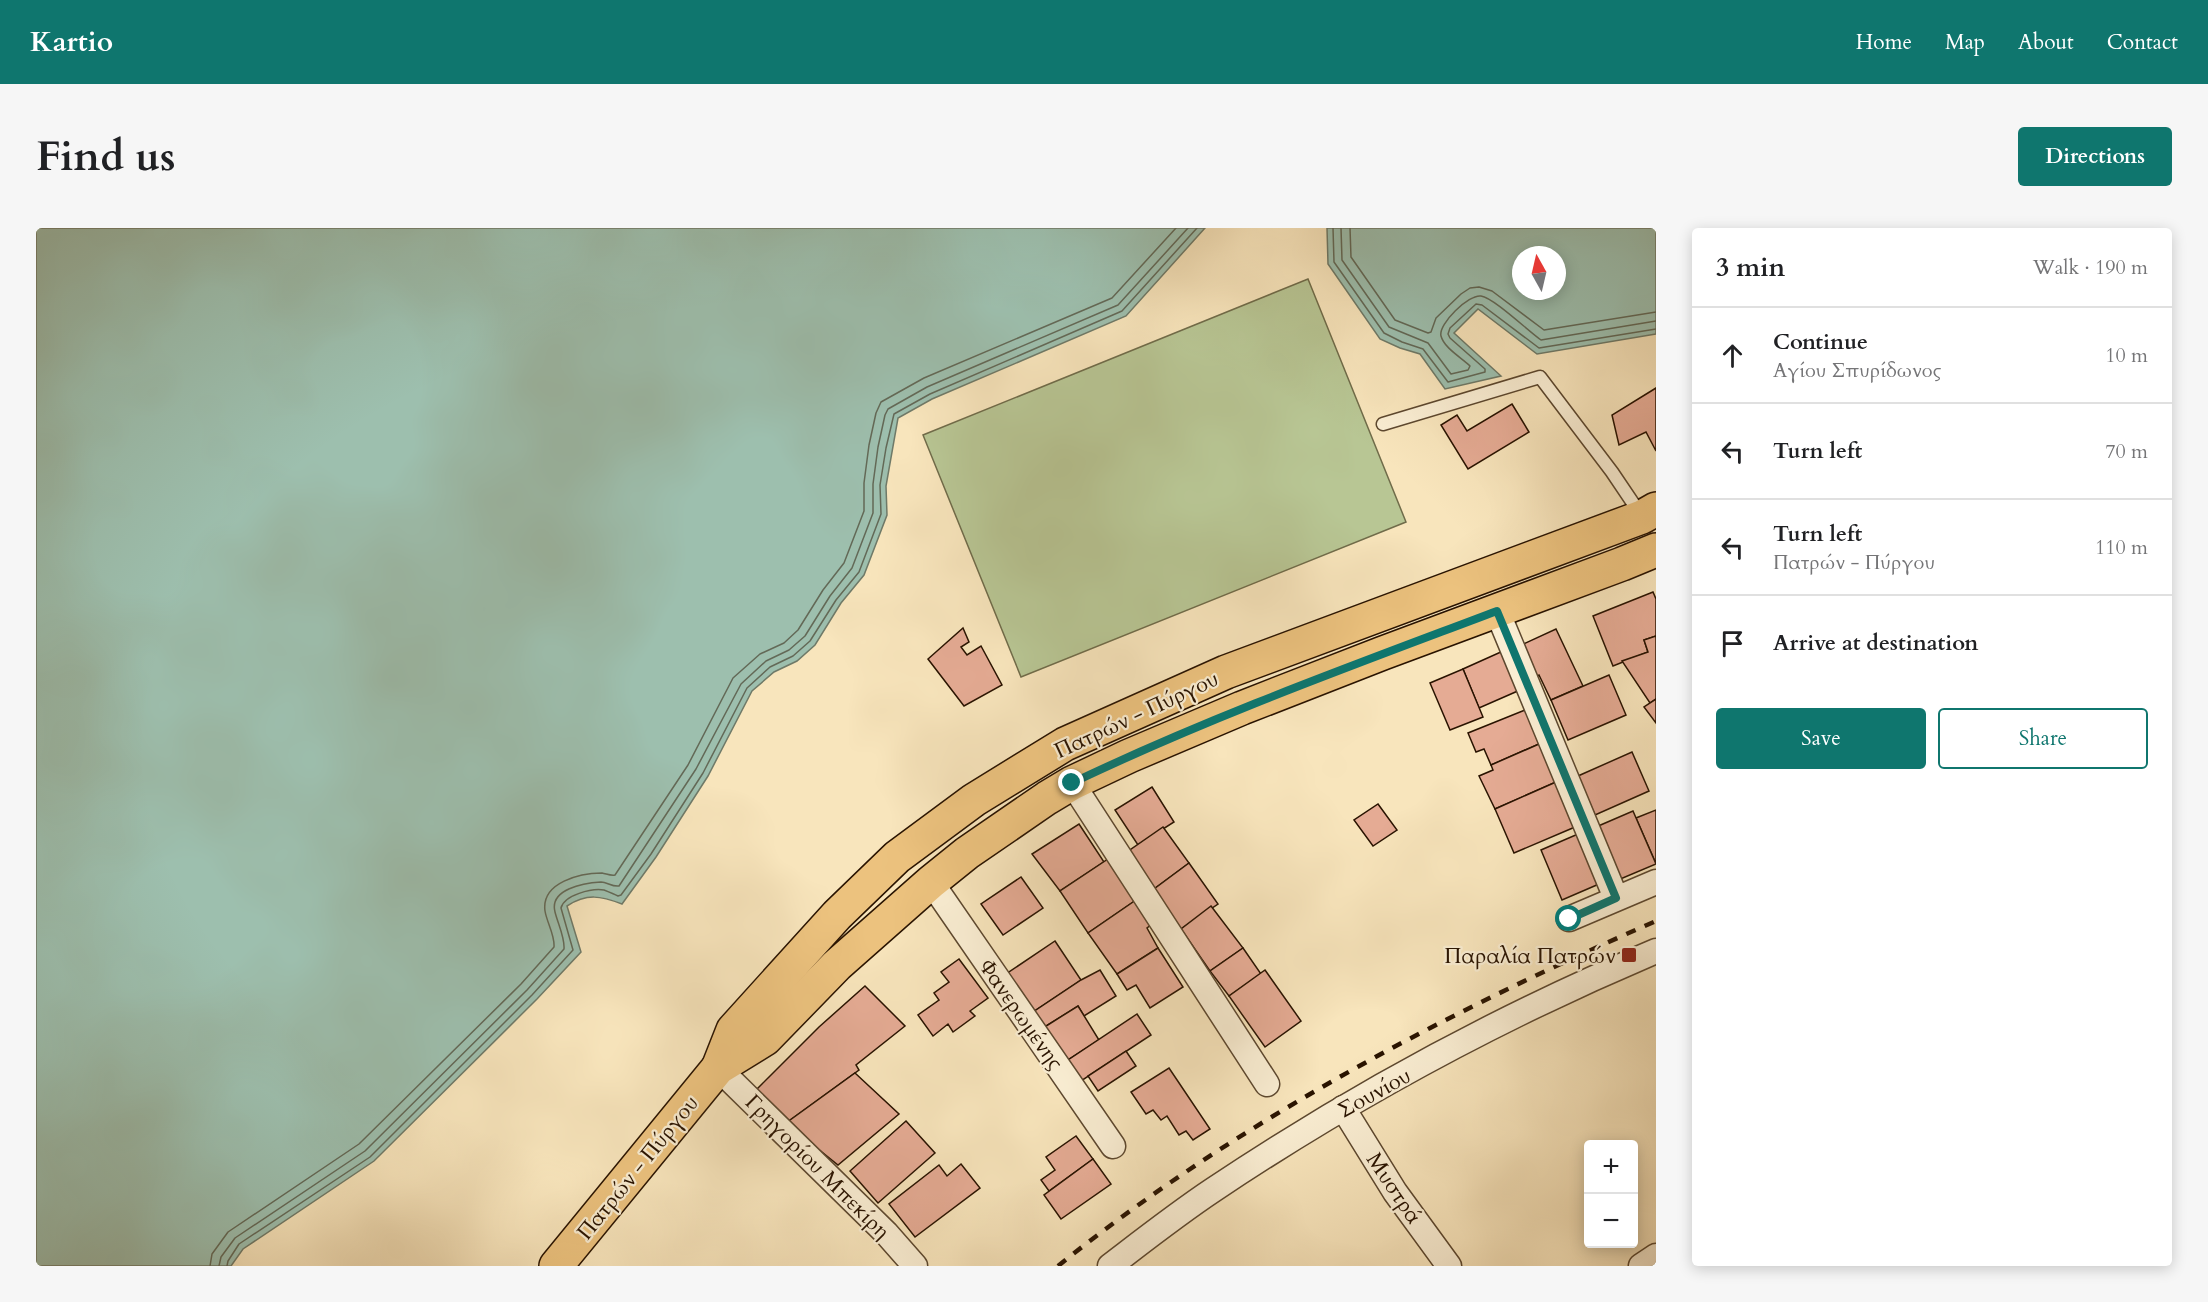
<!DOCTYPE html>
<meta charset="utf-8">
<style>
:root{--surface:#fff;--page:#f6f6f6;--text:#202124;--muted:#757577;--line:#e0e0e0;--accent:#0f766e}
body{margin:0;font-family:Cardo,serif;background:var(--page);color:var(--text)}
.controls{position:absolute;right:18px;bottom:18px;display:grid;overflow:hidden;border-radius:6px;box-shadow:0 3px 15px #0003}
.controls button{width:54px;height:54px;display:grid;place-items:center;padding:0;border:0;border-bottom:2px solid var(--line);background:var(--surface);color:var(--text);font:30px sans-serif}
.compass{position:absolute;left:1476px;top:18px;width:54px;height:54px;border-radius:50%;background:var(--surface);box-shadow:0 3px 15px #0003;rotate:352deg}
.stop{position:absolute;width:18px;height:18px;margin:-14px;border:4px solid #0f766e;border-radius:50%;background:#fff}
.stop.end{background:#0f766e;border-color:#fff;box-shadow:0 2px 6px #0008}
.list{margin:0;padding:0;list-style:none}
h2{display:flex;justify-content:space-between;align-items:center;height:78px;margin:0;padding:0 24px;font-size:26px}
h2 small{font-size:20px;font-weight:400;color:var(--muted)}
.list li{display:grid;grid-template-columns:39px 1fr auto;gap:18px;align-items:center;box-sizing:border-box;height:96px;padding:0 24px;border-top:2px solid var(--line)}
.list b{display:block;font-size:22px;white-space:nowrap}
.list p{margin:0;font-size:20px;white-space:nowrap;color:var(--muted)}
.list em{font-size:20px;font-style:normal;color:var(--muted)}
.actions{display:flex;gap:12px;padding:18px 24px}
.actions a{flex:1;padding:14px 0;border:2px solid var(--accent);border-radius:6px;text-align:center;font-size:21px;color:var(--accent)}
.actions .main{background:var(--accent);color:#fff}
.icon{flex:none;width:33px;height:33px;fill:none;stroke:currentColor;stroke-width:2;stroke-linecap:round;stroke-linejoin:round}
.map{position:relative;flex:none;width:1620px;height:1038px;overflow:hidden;border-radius:6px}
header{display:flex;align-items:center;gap:36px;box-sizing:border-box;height:84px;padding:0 30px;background:var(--accent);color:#fff}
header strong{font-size:28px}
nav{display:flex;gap:33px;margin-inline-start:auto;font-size:21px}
.intro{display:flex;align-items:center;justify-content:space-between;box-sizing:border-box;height:144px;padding:0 36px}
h1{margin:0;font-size:42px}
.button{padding:15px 27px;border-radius:6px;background:var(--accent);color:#fff;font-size:21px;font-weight:700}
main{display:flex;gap:36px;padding:0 36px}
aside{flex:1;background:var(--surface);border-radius:6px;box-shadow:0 3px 15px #0003}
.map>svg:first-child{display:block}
</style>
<header>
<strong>Kartio</strong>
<nav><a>Home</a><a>Map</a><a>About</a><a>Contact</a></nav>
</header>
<div class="intro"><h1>Find us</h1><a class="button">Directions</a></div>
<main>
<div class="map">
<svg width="1620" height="1038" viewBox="0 0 1620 1038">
<rect width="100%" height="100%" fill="#f8e5bc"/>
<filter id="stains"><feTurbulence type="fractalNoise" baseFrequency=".00333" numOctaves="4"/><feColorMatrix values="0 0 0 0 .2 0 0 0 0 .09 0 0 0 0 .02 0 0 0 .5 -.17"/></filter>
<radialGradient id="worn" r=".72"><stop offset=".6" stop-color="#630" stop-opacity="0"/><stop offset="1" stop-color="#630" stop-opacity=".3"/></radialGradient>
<path fill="#b8c694" stroke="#706c4a" stroke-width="1.5" d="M1272,51L1370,294L985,449L887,207Z"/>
<g fill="#9dbfae" stroke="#6f7a68" stroke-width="1.5" fill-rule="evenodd">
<path d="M0,0H1169L1090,88L896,171L862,190L850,258L851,287L828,347L805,375L779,417L761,433L738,444L716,463L672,548L620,629L586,676C565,668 551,665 531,678L545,724L501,771L338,933L207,1021L195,1038H0Z"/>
<path d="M1291,0H1620V106L1501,126L1442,81L1418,105L1465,148L1409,161L1384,126L1364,120L1344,111L1292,36ZM1485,27H1521V63H1485Z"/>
</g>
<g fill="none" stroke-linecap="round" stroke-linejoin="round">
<g stroke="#636957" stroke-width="1.5">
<path d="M1297,0L1298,34L1348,105L1366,114L1387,121L1412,154L1449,144V141L1414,110L1412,106L1414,100L1440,76L1446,77L1503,120L1620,101"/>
<path d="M1305,0L1306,32L1353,99L1392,115L1415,146L1432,142L1434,138C1426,130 1408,120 1405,108C1402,96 1433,66 1445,68C1458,70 1492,103 1505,112L1620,93"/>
<path d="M1314,0L1315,29L1359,92L1392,105L1395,104L1400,90L1425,66L1434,60L1443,59L1456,63L1508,102L1620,84"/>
<path d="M174,1038L176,1026L192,1004L323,916L485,756L518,719C519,707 511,695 509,683C505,654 545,645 566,645C571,646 575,648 579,647L652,537L697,450L724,426L748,415L762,402L787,362L808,335L828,283V255L833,217L840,185L845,174L888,150L1076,70L1140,0"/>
<path d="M183,1038L185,1029L199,1010L329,923L491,762L528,721C529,710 522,696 519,684C513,661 548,655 565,654C571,654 576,659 583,658L660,541L705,456L730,433L753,422L769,408L794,368L816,340L837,285V256L842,219L849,187L852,181L891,159L1082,77L1152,0"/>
<path d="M191,1038L192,1033L203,1016L334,929L496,767L537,722L525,680C528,667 556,660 568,662C573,664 578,666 582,668L585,667L615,626L667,545L711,460L734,439L757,428L774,413L800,372L823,344L845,286L844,257L850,220L858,186L894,166L1086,83L1161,0"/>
</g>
</g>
<g fill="#e5ab94" stroke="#291300" stroke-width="1.5">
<path d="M1620,160V223L1610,204L1583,217L1576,187Z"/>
<path d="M1476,176L1493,204L1432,241L1405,197L1421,187L1431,203Z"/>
<path d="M1617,364L1620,371V408L1608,412L1612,424L1577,438L1557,388Z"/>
<path d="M927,400L933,414L925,419L931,427L945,418L966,457L928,478L892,431Z"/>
<path d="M1520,401L1547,458L1515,472L1503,447L1498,450L1483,418Z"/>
<path d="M1620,408V471L1614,475L1586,433L1612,424L1608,412Z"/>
<path d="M1467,423L1484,462L1443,480L1427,441Z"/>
<path d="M1427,441L1447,489L1414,502L1394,455Z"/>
<path d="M1573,447L1590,487L1532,512L1515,472Z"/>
<path d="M1620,471V495L1608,479Z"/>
<path d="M1489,482L1503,516L1455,537L1448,521L1440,524L1432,505Z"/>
<path d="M1503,516L1520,554L1459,581L1443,548L1457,542L1455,537Z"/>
<path d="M1596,524L1613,563L1559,587L1542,548Z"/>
<path d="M1520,554L1539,599L1478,625L1459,581Z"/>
<path d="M1116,559L1138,594L1102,617L1079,582Z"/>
<path d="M1342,576L1361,602L1337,618L1318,592Z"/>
<path d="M1620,582V636L1600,590Z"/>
<path d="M1597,583L1620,636L1582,652L1560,599Z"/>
<path d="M1043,596L1068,634L1024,663L996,626Z"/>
<path d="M1127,599L1153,635L1118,661L1091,624Z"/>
<path d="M1542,606L1563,656L1526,672L1505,622Z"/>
<path d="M1072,631L1100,672L1052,705L1024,663Z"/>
<path d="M1153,635L1182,676L1145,701L1118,661Z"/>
<path d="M985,649L1007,680L967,707L945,676Z"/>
<path d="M1100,672L1116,696L1111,700L1122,720L1081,746L1052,705Z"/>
<path d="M1175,678L1207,720L1174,743L1145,701Z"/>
<path d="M1019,713L1045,752L997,784L970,746Z"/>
<path d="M1122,720L1147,759L1114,780L1100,757L1091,762L1081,746Z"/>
<path d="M1207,720L1225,746L1193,768L1174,743Z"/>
<path d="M923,731L952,770L934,783L939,788L917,804L912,796L897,808L882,787L903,772L898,765L913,754L905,744Z"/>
<path d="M1064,742L1080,768L1048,788L1042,778L1007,800L997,784L1045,752Z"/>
<path d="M1229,742L1265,793L1229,819L1193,768Z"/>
<path d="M829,758L869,798L820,837L823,842L750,895L719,863L783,799Z"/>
<path d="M1042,778L1063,812L1029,834L1007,800Z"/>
<path d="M1101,786L1115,807L1042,855L1029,834Z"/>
<path d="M1090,823L1100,838L1062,863L1052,848Z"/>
<path d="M1133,840L1174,901L1157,912L1150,903L1143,907L1131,888L1125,892L1117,882L1110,886L1095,864Z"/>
<path d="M819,845L863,886L802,937L750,895Z"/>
<path d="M870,893L899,925L842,975L814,943Z"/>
<path d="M1040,908L1057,931L1013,963L1005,952L1019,942L1010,929Z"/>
<path d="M1057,931L1075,956L1025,991L1008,967Z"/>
<path d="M925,936L944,960L879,1009L853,976L903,937L911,948Z"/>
</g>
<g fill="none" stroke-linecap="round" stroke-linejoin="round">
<g stroke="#5d482f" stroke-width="15">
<path id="lane" d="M1347,196L1504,149L1576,244L1605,287"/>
</g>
<g stroke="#5d482f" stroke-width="27">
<g id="street">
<path d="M1461,383L1580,670"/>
<path d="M1036,555L1231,856"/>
<path d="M895,654L1077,918"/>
<path d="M1533,691L1620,654"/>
<path d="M682,840L850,1005L879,1038"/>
<path d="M1307,880L1359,964L1413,1038"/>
<path d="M1074,1038C1108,1012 1141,986 1177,962C1316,869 1466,788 1620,723"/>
<path d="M1605,1038L1620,1028"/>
</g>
</g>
<g stroke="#291300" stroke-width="36">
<g id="primary">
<path d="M682,840L697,802L801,687L861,629L938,572L1029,516L1190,444L1606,289L1620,281"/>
<path d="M520,1038L682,840L729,811L801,737L895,654L931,625L1011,570L1036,555L1093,528L1206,480L1347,425L1586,336L1620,322"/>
</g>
</g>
<use href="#lane" stroke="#faeed3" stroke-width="12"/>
<use href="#street" stroke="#faeed3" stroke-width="24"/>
<use href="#primary" stroke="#ecc27e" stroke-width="33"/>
<path stroke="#291300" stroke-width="4.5" stroke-dasharray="10 10" stroke-linecap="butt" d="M1022,1038C1201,894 1409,785 1620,693"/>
</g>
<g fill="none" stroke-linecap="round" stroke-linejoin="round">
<path stroke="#0f766e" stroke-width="8" d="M1036,555C1174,489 1318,437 1461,383L1580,670L1533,691"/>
</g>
<rect fill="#8f2418" stroke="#faeed3" stroke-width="2" x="1585" y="719" width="16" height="16" rx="3"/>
<g text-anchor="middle" stroke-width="4.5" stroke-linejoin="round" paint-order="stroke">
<g font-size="22" fill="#291300" stroke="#faeed3">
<text transform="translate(1100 486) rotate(-25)" y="8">Πατρών - Πύργου</text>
<text transform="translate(986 786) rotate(55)" y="8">Φανερωμένης</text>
<text transform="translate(1338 864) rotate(-29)" y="8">Σουνίου</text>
<text transform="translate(782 938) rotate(45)" y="8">Γρηγορίου Μπεκίρη</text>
<text transform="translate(601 939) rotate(-51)" y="8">Πατρών - Πύργου</text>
<text transform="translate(1359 960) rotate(56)" y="8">Μυστρά</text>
</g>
<g font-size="22" fill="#291300" stroke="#faeed3" text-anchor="end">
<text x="1580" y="735">Παραλία Πατρών</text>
</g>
</g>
<rect width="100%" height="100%" filter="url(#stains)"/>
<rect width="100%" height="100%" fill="url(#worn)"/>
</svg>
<div class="controls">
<button>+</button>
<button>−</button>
</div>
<svg class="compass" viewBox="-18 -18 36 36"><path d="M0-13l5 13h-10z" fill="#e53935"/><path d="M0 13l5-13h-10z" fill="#757577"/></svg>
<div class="stop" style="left:1533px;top:691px"></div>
<div class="stop end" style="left:1036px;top:555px"></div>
</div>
<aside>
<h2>3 min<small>Walk · 190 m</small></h2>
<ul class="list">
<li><svg class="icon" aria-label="ahead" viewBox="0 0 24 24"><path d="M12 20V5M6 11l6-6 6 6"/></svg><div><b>Continue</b><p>Αγίου Σπυρίδωνος</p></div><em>10 m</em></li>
<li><svg class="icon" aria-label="left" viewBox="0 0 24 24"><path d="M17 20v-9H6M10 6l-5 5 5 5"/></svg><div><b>Turn left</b></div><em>70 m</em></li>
<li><svg class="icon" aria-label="left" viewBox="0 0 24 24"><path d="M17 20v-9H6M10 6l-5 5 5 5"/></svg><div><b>Turn left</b><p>Πατρών - Πύργου</p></div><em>110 m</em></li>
<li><svg class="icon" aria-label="arrive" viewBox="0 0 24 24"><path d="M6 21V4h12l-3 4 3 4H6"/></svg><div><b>Arrive at destination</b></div></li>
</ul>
<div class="actions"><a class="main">Save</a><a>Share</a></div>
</aside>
</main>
